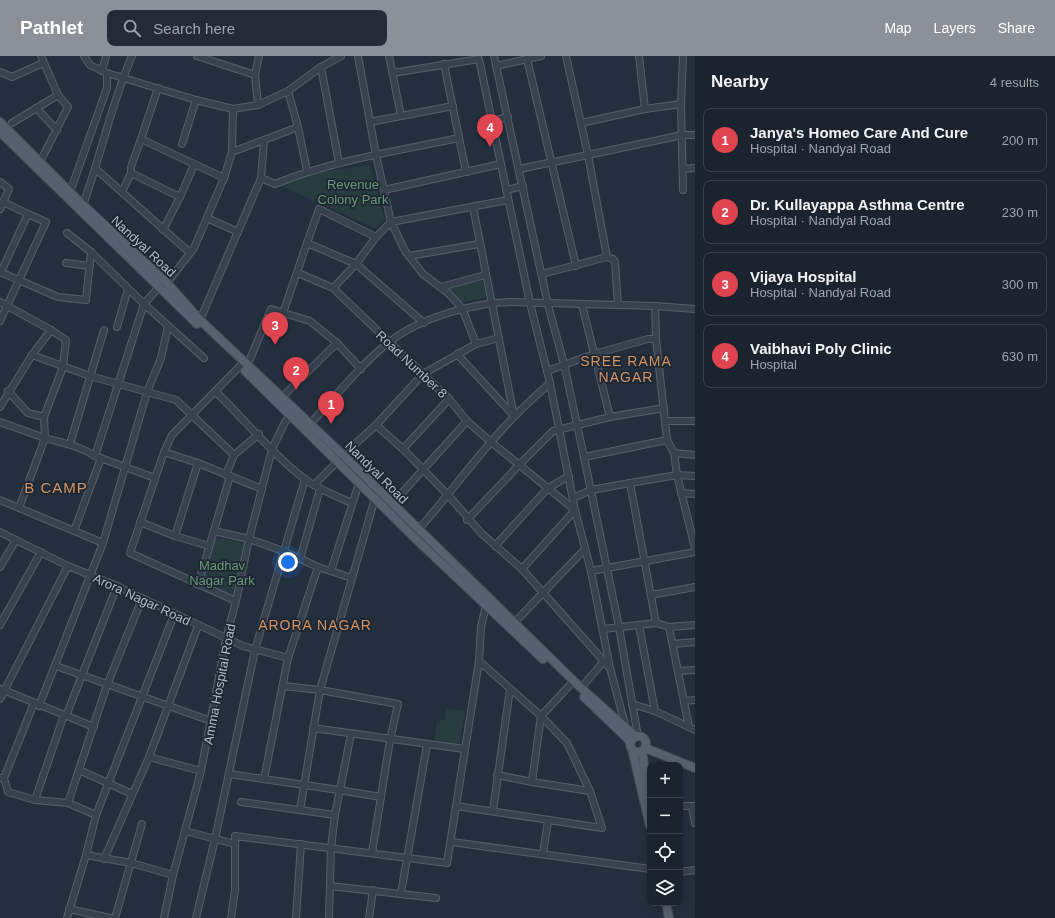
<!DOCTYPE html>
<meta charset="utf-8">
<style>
:root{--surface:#1b232e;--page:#242b36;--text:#f1f3f6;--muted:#a0a4aa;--line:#39404a;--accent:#8c9099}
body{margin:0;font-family:Helvetica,sans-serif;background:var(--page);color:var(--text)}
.controls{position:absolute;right:12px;bottom:12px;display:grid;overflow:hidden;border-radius:8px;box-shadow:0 2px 10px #0003}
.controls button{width:36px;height:36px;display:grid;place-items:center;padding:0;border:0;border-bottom:1px solid var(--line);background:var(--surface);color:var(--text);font:20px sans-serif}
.you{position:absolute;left:288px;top:506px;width:14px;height:14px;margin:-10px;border:3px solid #fff;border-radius:50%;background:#1a73e8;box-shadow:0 0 0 6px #1a73e833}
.badge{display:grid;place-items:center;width:26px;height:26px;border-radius:50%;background:var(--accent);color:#fff;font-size:13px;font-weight:700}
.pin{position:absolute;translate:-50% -33px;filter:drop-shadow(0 1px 2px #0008)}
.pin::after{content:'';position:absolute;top:21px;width:14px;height:12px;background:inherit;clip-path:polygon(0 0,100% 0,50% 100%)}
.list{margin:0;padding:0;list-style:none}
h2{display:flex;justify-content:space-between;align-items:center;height:52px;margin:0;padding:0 16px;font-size:17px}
h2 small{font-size:13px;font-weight:400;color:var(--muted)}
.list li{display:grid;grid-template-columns:26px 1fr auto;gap:12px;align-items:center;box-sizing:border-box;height:64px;margin:0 8px 8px;padding:0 8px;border:1px solid var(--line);border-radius:8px}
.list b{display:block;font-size:15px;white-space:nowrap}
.list p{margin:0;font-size:13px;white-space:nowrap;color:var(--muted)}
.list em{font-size:13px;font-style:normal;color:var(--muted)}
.icon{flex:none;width:22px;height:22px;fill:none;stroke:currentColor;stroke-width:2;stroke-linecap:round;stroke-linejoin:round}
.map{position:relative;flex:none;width:695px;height:862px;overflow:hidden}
header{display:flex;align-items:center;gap:24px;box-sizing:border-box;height:56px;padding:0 20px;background:var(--accent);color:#fff}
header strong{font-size:19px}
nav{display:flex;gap:22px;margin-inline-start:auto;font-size:14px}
.search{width:280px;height:36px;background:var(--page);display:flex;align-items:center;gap:10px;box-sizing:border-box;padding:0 14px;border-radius:8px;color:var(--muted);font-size:15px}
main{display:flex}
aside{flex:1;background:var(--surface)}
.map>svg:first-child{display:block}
</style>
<header>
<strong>Pathlet</strong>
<div class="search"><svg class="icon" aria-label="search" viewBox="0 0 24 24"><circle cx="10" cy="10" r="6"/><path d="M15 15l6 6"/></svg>Search here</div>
<nav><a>Map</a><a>Layers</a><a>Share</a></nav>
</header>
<main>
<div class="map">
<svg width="695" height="862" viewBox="0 0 695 862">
<rect width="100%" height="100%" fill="#242f3e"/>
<g fill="#263c3f">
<path d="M370,109L385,164L375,172L279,129L308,118Z"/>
<path d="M482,224L487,241L460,247L446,232Z"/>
<path d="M214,481L244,487L235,539L202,528Z"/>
<path d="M446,652L465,655L459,690L434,686L437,665L445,664Z"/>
</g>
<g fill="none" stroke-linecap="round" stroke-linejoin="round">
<g stroke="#565f6c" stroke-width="8">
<g id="minor">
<path d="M84,0L90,9L107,17L196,44L233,53L258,49L288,35L321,11L341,0"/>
<path d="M197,0L255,19"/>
<path d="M358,0L376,99L391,166L405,195L423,218L448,237L462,252L476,288"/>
<path d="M389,0L401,60"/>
<path d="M494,0L548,249L564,308L584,401L619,571L638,681"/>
<path d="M566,0L588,99L682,79H695"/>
<path d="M639,0L645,53"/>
<path d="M683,0L681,48L683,134"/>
<path d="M527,3L576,210"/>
<path d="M444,8L466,116"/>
<path d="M496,10L541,0"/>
<path d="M321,11L339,107"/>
<path d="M102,15L106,0"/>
<path d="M0,16L12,21L43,7"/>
<path d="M393,17L479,3L530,247L550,327L575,454L591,515L610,612L626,672"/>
<path d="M158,32L141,83L224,122"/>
<path d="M288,35L298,71L307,115"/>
<path d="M258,49L255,19L259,0"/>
<path d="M36,52L57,74"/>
<path d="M492,65L508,61"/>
<path d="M370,66L453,50"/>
<path d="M12,67L58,39"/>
<path d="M581,67L645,53L681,48"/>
<path d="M141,83L131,111V117L180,141L194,109"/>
<path d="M182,88L196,44"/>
<path d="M232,96L298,71"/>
<path d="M40,106L68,51L58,39L41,0"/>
<path d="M96,113L190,197"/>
<path d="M519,113L588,99L607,201L542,218"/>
<path d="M683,113L695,112"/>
<path d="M261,122L275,128C334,104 397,95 459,82"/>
<path d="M0,126L9,133L0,153"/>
<path d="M384,134L501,108"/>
<path d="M506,134L523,130"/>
<path d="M70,136L107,32V17"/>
<path d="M122,136L131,117"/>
<path d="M83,149C101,100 111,48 132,0"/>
<path d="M473,151L514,360"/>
<path d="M207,162L238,176"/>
<path d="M163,174L180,141"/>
<path d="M67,177L91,196L144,248L204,302"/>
<path d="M307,187L319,153L376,181L391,166L508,144"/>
<path d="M409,200L479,188"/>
<path d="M607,201L613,203L615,206L618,249"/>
<path d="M66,207L90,210"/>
<path d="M0,216L58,241L86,244L91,196"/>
<path d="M1,216L28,158L3,146"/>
<path d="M298,217L333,232L449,343L467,365L491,386L575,454L522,513"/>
<path d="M167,227L194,192L224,122L232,96L233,53"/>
<path d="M441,231L485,219"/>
<path d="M333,232L356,208L376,181"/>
<path d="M0,246L51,274L66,284L63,311L44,361L45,382L19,452"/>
<path d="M582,249L610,361"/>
<path d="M655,250L656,283L667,384L674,397L677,419L695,492"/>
<path d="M283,257L307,187L356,208L424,267"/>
<path d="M200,264L261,122L264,84"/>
<path d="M0,265L46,166L28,158"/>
<path d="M117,271L128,233"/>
<path d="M457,298L514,360"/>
<path d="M32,299L90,320L176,344L234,399"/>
<path d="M247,310L271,253L310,265L337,287L361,313"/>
<path d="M547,315L594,298L648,283H656"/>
<path d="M8,335L28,357L44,361"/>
<path d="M216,336C244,363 275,401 306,424C320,434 336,440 352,447"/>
<path d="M282,341L337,287"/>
<path d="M0,351L32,299L51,274"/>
<path d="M666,365H695"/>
<path d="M0,366C15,371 30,377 45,382C63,387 80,390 95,400L155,422"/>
<path d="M310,368C335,341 359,310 388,287C419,262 472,247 511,246L655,250L695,253"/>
<path d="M376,369L403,393L449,440L481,477L522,513L609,611"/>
<path d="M70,388L104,274"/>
<path d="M403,393L449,343"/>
<path d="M164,396L172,379L240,310"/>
<path d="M674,397L695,399"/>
<path d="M343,399L376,369L423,318L476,288L499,282"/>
<path d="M95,400L144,248L159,231"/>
<path d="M584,401L667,384"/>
<path d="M226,419L234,399L259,378"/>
<path d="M630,427L677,419L695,420"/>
<path d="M314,429L338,405"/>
<path d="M681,437L695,438"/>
<path d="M573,442L591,434L630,427L656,567"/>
<path d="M0,444L103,487"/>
<path d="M392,448L467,365"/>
<path d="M467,464L519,409L553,375L610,361L664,352"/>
<path d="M140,466L175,480L209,490"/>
<path d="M418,474C451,437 479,396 514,361C525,349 538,338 550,327"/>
<path d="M74,475L101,402"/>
<path d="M214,475L249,483L283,495L318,511L352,522"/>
<path d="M0,476L68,510L117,530L243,590L288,602"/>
<path d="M175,480L198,407"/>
<path d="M495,490L548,432L569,420"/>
<path d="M300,503L320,433"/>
<path d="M0,511L16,484"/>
<path d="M331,515L359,427"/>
<path d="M591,515L695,496"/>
<path d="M198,529L230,420"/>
<path d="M651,539L695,531"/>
<path d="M236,545L130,497L164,396L198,407L262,433"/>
<path d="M514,567L585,493"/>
<path d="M0,569L41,496"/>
<path d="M639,569L655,655"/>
<path d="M669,571L689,671"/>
<path d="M603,573L656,567L669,571L695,569"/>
<path d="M673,588L695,586"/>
<path d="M56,610L211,665"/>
<path d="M678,615L695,614"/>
<path d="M570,629L541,660L532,726L590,735"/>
<path d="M283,630L320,634L300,754"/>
<path d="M581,632L604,605"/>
<path d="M1,633L94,671"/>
<path d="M0,643L68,510"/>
<path d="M684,645L695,644"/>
<path d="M632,648L655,655L695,674"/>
<path d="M39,650L103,487L147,336L161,302L168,270"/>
<path d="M66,660L117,530"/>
<path d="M313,672L464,693"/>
<path d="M149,701L201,715"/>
<path d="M79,714L132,738"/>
<path d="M229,718L339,734L381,741"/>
<path d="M497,719L532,726"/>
<path d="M0,722H4L8,736L35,744L68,747L96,759"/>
<path d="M4,722L34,647"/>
<path d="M264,723L288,602L318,511"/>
<path d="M35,744L64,659"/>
<path d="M241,746L335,759"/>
<path d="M68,747L107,629L142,543"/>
<path d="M456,750L602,772L590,735L567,687L541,660L479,605"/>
<path d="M680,750H694"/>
<path d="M692,750L695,767"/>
<path d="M493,755L510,633"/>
<path d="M185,775L235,788"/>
<path d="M452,786L650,813"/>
<path d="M372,797L390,684L398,648L320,634L375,442"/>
<path d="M543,798L548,765"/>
<path d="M86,799L131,807L173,819"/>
<path d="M104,803L149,701L198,570"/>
<path d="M680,816L695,814"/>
<path d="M330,830L436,842"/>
<path d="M401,837L427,689"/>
<path d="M69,853L110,862"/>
<path d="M67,862L86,799L96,759L174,559"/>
<path d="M115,862L142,768"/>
<path d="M164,862L173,819L201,715L226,583L236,545L249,483L272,393L285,366L292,358"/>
<path d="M196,862L215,783L255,594L305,423"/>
<path d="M231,862L235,834V780L447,807L479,605L481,571L486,549"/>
<path d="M296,862L301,788"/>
<path d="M329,862L331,792L335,759L351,678"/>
<path d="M369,862L373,834"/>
</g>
</g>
<g stroke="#414a57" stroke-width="10">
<g id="major">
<path d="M0,66L83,149L167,227L200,264L343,399L581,632L636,681"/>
<path d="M0,76L197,268"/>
<path d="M245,315L421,488L543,603"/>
<path d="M584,641L631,686"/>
<circle cx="638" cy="688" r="8"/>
<path d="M645,692L695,712"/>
<path d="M632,693L650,770"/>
<path d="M642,695L649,742"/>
<path d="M666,847L669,862"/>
</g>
</g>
<use href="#minor" stroke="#38414e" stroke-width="6"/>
<use href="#major" stroke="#56606e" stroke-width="8"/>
</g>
<g text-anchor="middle" stroke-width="3.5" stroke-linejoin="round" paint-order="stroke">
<g font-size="13" fill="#6b9a76" stroke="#1d2633">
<text x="353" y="133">Revenue<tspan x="353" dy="15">Colony Park</tspan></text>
<text x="222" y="514">Madhav<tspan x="222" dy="15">Nagar Park</tspan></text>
</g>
<g font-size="13" fill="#b4bcc9" stroke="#1d2633">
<text transform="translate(144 190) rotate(43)" y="5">Nandyal Road</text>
<text transform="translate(412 308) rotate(43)" y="5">Road Number 8</text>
<text transform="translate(377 416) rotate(45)" y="5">Nandyal Road</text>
<text transform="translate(142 543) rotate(25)" y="5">Arora Nagar Road</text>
<text transform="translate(219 628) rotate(-79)" y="5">Amma Hospital Road</text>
</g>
<g font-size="14" letter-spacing="1" fill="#d59563" stroke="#1d2633">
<text x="626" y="310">SREE RAMA<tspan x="626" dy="16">NAGAR</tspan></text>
<text x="315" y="574">ARORA NAGAR</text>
</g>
<g font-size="15" letter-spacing="1" fill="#d59563" stroke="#1d2633">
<text x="56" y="437">B CAMP</text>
</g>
</g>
</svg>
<div class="controls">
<button>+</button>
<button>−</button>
<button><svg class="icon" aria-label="locate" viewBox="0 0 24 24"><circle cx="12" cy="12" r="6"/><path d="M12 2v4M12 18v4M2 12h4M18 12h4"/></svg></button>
<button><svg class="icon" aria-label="layers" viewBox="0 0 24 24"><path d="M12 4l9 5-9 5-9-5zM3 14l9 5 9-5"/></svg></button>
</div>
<div class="you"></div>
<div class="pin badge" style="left:331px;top:368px;background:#e0444e">1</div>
<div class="pin badge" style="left:296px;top:334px;background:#e0444e">2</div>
<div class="pin badge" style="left:275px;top:289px;background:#e0444e">3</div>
<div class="pin badge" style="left:490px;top:91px;background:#e0444e">4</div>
</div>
<aside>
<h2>Nearby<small>4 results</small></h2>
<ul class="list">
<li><span class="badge" style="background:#e0444e">1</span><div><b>Janya's Homeo Care And Cure</b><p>Hospital · Nandyal Road</p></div><em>200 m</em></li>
<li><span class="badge" style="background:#e0444e">2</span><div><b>Dr. Kullayappa Asthma Centre</b><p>Hospital · Nandyal Road</p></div><em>230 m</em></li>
<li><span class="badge" style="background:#e0444e">3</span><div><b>Vijaya Hospital</b><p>Hospital · Nandyal Road</p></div><em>300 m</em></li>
<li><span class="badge" style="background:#e0444e">4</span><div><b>Vaibhavi Poly Clinic</b><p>Hospital</p></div><em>630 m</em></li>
</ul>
</aside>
</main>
